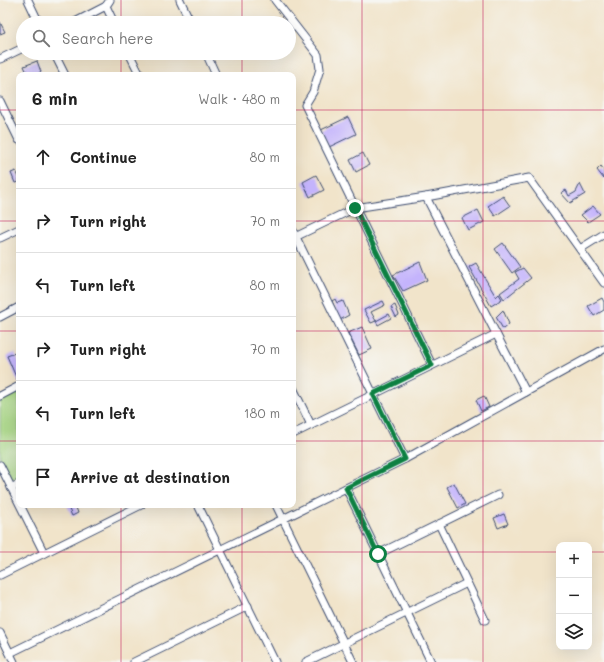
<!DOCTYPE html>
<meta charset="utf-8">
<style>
:root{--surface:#fff;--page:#f6f6f6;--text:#222;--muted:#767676;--line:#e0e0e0}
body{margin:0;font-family:Mali,sans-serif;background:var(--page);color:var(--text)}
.controls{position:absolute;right:12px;bottom:12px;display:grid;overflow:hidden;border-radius:8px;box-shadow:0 4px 16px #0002}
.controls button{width:36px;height:36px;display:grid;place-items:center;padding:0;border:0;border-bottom:1px solid var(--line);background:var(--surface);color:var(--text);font:20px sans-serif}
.stop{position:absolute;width:12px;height:12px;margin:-9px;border:3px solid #0b8043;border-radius:50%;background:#fff}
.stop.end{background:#0b8043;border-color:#fff;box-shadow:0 1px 4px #0008}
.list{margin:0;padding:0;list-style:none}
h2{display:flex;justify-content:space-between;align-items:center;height:52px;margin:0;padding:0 16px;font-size:17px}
h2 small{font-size:13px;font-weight:400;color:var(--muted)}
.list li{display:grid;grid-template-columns:26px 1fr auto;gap:12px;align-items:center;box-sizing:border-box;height:64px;padding:0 16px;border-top:1px solid var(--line)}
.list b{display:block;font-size:15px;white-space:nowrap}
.list em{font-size:13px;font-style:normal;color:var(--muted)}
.icon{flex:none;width:22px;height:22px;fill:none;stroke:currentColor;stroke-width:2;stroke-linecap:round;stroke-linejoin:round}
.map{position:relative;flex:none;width:604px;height:662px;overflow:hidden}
.search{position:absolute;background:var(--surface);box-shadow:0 4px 16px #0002;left:16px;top:16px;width:280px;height:44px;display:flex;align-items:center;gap:10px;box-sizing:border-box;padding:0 14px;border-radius:22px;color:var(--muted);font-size:15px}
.panel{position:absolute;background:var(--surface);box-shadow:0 4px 16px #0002;left:16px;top:72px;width:280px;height:436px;border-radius:8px}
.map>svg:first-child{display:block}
</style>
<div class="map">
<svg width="604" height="662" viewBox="0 0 604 662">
<rect width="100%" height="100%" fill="#f6f6f2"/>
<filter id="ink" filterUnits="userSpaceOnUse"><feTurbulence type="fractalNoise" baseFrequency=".025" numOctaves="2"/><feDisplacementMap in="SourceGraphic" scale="8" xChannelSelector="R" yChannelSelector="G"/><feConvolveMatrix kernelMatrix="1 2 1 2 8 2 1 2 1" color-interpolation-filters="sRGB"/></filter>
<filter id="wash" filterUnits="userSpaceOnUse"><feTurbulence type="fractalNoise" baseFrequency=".012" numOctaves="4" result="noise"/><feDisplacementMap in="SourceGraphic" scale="16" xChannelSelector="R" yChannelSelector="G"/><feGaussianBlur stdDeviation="0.9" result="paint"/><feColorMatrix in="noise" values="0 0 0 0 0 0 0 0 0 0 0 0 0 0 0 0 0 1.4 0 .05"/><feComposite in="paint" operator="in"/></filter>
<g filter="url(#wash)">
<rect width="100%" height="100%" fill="#f1e4ca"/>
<path fill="#a6d482" stroke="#608270" d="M19,389V476L10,480L0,458V398Z"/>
<g id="blocks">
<g fill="#c4b4fc">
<path d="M0,22L5,32L0,34Z"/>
<path d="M37,61L41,72L35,75H28L24,66Z"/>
<path d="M348,117L356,134L329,147L321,130Z"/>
<path d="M363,153L369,165L356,172L350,160Z"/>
<path d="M601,166L604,170V179L597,170Z"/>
<path d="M16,171L19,177V182L15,183L11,173Z"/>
<path d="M316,175L324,190L310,197L303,182Z"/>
<path d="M580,184L585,194L570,203L561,193L566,190L569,196L576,192Z"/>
<path d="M503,196L510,206L495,216L488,206Z"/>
<path d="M593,206L600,214L588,222L581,215Z"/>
<path d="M478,210L484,222L468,230L462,218Z"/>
<path d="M503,243L520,267L512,273L495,249Z"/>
<path d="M420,262L427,280L403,291L393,275Z"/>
<path d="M476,263L496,297L499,294L502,299L491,306L469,267Z"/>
<path d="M523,268L531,278L504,299L500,293L519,279L515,272Z"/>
<path d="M602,298L604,302V310L594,316L588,306Z"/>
<path d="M335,299L337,303L343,301L349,315L340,320L332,301Z"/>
<path d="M383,301L385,305L371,312L376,321L371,323L364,310Z"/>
<path d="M395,305L399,315L396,317L391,307Z"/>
<path d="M503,310L509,324L503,329L496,317Z"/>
<path d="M389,314L391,318L378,325L376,321Z"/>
<path d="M362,327L372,349L359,355L348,333Z"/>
<path d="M15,353L19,362V384L7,356Z"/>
<path d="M484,396L489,407L481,411L476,400Z"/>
<path d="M454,483L465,504L458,508L447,487Z"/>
<path d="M67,505H75L78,513L72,516Z"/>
<path d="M504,514L508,524L498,528L494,518Z"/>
</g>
</g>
</g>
<g filter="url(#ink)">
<use href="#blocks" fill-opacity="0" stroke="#3b4a6e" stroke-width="1"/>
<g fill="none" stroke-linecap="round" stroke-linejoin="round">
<g stroke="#3b4a6e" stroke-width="9">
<g id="street">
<path d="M28,0L39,23"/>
<path d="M180,0L191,23"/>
<path d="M275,0L318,55L320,69L313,92L305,105L432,365"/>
<path d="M106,6L114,23"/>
<path d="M73,23L106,6L110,0"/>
<path d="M54,53L65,75"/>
<path d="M129,53L140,75"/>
<path d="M206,53L216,75"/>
<path d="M0,59L23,48"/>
<path d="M0,101L19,140"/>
<path d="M426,197L526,392"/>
<path d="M293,231L405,459"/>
<path d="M0,238L19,229"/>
<path d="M293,238L355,208L426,197L529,178L604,283"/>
<path d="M580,249L604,234"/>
<path d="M0,317L19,307"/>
<path d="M293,388L311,425"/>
<path d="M0,396L19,386"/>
<path d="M293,434L496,334"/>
<path d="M0,465L19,503"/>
<path d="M11,488L19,484"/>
<path d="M346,488L431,662"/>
<path d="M20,505L44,553"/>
<path d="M198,505L275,662"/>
<path d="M276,505L353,662"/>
<path d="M439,524L485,620"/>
<path d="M378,554L498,495"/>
<path d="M0,575L141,505"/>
<path d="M0,633L14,662"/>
<path d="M10,653L405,459L604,349"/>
<path d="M134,662L248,606"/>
<path d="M306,662L467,583"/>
</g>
</g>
<use href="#street" stroke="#fff" stroke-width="7"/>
</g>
</g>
<g fill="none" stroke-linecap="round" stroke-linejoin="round" filter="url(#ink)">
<path stroke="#0b8043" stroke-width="5" d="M355,208L432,365L373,394L405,459L346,488L378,554"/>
</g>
<path fill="none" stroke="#c2185b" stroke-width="1" stroke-opacity="0.55" d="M121,0V23M242,0V23M362,0V662M483,0V662M121,53V75M242,53V75M0,110H19M293,110H604M0,221H19M293,221H604M0,331H19M293,331H604M0,441H19M293,441H604M121,505V662M242,505V662M0,552H559M589,552H604"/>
</svg>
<div class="controls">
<button>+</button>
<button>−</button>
<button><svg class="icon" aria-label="layers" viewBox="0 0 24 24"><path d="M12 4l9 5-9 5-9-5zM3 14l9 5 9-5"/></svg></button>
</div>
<div class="stop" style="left:378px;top:554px"></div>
<div class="stop end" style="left:355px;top:208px"></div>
<div class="search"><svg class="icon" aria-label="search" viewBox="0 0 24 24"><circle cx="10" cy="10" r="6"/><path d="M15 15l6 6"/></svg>Search here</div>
<section class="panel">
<h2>6 min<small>Walk · 480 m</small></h2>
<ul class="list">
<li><svg class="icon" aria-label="ahead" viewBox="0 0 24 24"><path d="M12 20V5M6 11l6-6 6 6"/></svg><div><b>Continue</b></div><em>80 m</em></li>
<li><svg class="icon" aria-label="right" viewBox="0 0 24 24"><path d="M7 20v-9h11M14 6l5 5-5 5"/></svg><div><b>Turn right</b></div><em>70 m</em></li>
<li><svg class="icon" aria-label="left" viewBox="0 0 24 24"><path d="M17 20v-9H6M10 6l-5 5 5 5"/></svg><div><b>Turn left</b></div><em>80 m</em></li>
<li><svg class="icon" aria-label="right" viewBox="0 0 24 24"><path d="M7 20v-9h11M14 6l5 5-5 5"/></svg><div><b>Turn right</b></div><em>70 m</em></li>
<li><svg class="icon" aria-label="left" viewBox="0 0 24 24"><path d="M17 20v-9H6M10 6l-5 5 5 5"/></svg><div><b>Turn left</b></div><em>180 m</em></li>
<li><svg class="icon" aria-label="arrive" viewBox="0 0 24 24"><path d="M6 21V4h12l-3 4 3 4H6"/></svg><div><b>Arrive at destination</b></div></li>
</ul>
</section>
</div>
